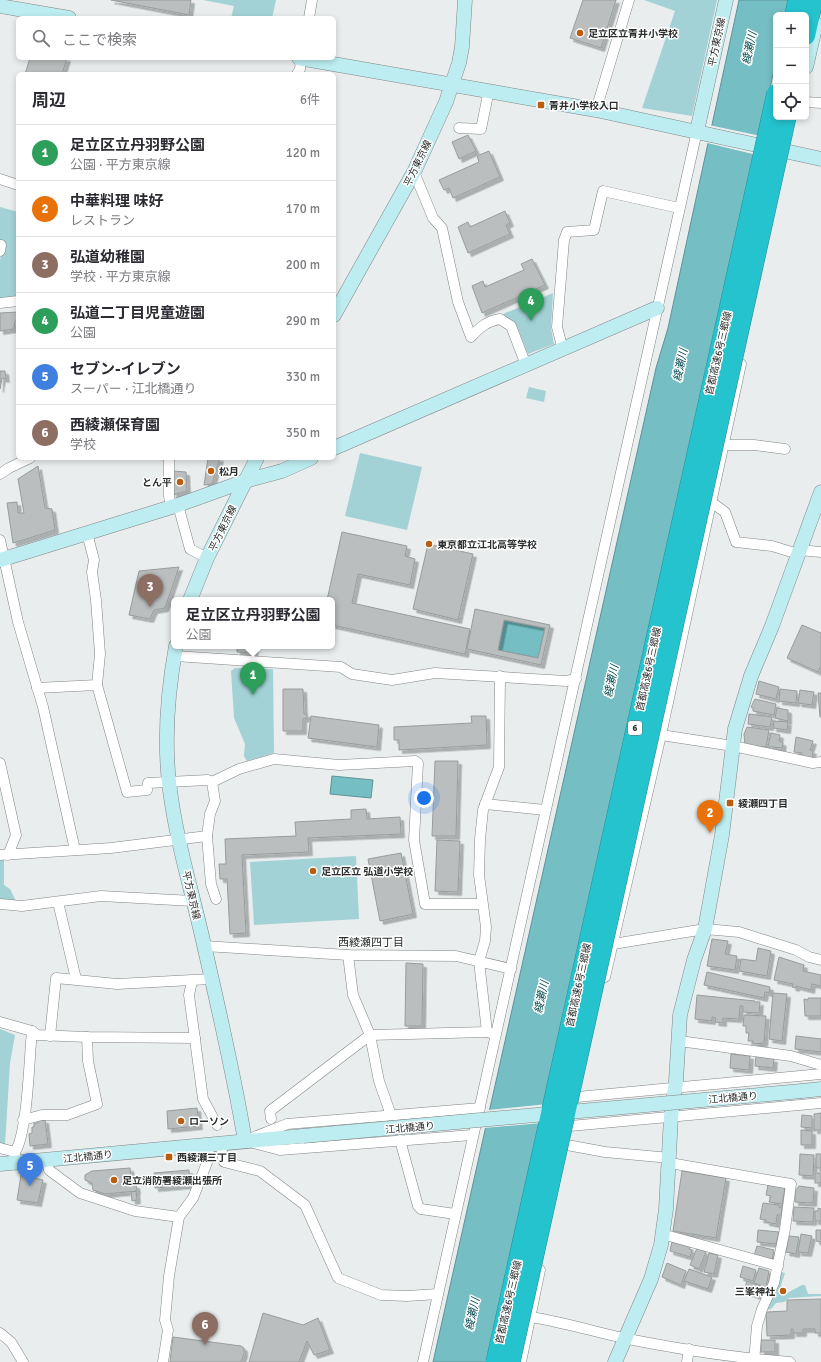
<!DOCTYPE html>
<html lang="ja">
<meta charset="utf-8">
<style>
:root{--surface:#fff;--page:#f2f2f3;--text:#2b2b33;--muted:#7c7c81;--line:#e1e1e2;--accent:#2563eb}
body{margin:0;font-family:Signika,"Noto Sans JP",sans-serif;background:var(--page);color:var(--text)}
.controls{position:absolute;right:12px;top:12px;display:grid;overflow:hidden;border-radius:6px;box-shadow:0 2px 6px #0003}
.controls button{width:36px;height:36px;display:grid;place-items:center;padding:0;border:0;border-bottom:1px solid var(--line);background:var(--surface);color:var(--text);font:20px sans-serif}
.you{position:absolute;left:424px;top:798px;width:14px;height:14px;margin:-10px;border:3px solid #fff;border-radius:50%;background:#1a73e8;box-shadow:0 0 0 6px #1a73e833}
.badge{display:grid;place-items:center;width:26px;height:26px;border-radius:50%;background:var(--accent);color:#fff;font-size:13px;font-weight:700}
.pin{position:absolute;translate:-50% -33px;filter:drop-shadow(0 1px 2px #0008)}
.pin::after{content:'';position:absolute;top:21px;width:14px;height:12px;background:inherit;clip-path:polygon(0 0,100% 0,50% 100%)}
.popup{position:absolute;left:171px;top:597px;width:164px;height:52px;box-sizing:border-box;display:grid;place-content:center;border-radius:6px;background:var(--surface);filter:drop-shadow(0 1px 3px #0005);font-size:13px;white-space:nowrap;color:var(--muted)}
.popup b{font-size:15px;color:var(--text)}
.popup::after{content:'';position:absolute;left:50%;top:100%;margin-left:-8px;border:8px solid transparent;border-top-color:var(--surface)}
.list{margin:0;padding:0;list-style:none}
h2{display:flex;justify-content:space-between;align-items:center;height:52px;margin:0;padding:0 16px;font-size:17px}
h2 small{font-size:13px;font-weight:400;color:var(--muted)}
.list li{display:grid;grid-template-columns:26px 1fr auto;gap:12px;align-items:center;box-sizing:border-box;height:56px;padding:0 16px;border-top:1px solid var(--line)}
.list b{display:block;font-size:15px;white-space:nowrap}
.list p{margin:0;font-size:13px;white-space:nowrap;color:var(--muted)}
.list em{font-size:13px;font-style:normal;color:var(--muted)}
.icon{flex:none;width:22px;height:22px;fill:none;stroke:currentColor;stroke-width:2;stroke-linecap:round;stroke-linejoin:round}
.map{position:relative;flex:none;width:821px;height:1362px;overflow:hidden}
.search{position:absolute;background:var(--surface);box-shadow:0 2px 6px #0003;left:16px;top:16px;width:320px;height:44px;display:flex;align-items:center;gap:10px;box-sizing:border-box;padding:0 14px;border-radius:6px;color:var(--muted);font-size:15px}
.panel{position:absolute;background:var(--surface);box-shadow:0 2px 6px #0003;left:16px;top:72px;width:320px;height:388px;border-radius:6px}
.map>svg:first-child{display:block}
</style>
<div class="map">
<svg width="821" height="1362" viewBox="0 0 821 1362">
<defs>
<filter id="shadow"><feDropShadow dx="3.5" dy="3.5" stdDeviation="0" flood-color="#0004"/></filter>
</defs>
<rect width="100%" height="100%" fill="#e9eded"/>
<g fill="#a3d2d6">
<path d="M203,0H276L272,18H231L234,6Z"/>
<path d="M644,0H717L692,116L642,108L675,11Z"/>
<path d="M0,207L18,212L16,241H18V298L0,299V260L4,243L0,241Z"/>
<path d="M553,293L551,328L554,344L528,354L518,329L503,314Z"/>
<path d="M529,387L546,391L544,402L526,398Z"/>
<path d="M360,453L422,467L407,530L345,516Z"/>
<path d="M235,668L273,669L274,753L247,761L244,756L245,744L234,718L231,671Z"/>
<path d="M0,856H4V885L10,889L17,903L0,902Z"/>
<path d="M356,856L359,919L254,925L250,862Z"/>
<path d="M0,1029L15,1035L10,1063L5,1145L0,1144Z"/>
<path d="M781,1272L785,1273L781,1285L784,1292L787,1293L802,1285H805L808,1294H821V1296L789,1298L784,1302L776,1303L771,1309L767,1310Z"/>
</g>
<g fill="#75bec4" stroke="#5f9397">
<path d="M739,0H790L786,15H776V61L488,1362H433L656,368L668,328Z"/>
<path d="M504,620L545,628L538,658L498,650Z"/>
<path d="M332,776L373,780L371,798L330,794Z"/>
</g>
<g fill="#e9eded">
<path d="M709,125L761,136L757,155L707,143Z"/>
<path d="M547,1104L543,1123L484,1128L488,1110Z"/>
</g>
<g fill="#babebe" stroke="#999c9d" fill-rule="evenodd" filter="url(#shadow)">
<path d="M111,0H191L189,15Z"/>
<path d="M583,0H616L601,48L570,38Z"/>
<path d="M30,58H67L62,74H25Z"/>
<path d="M468,135L476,151L459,159L452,142Z"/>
<path d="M489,151L500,177L453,198L449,188L444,190L439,180L479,162L477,156Z"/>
<path d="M505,211L510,223L506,225L510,234L468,253L458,227L468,222L470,227Z"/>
<path d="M532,259L545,285L482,313L472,286L483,281L485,287L524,270L521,264Z"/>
<path d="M18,312V320L15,321L14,329L0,331V313Z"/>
<path d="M0,371H5L6,379L2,378L0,389Z"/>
<path d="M208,458H220L212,484L204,485Z"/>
<path d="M38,466L45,508L52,509L55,530L13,543L7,503L17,502L18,513H24L18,479Z"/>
<path d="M173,471L186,472L187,491L173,495Z"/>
<path d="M342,532L407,546L405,556L415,559L410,585L358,574L352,603L470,629L465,654L332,625V600H327Z"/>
<path d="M428,544L473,554L458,620L413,609Z"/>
<path d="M179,567L165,608L154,610L150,619L129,615L139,571Z"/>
<path d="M475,609L550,625L541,665L467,649ZM504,620L545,628L538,658L498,650Z"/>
<path d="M802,625L821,633V665L818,672L787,658Z"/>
<path d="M237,646H255L254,653L237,652Z"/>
<path d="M759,681L779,687L776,699L756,694Z"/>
<path d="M283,689H303L304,714H307V718L303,719V731H283Z"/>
<path d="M780,689L797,691L796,703L779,701Z"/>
<path d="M800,690L814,692L812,705L798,703Z"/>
<path d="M818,693H821V717H820Z"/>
<path d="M755,699L776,704L774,715L753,711V708L751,707Z"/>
<path d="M777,708L788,710V721L775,718Z"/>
<path d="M749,714L772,717L770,727L748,724Z"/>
<path d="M311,716L379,725L377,747L308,738Z"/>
<path d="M471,716H486L487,745L399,750V740H394V727L472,723Z"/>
<path d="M774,721L788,722L787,730L773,728Z"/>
<path d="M747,727L769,730L766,747L745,745L744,734Z"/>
<path d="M771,733L780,735L779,741L783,743L782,748L772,747L771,746L770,748L768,747Z"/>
<path d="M796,737L813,741L810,750L813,751L812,758L801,757L802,753L794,752Z"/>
<path d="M435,761H458L456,836H432Z"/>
<path d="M366,809L367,819L400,817L401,834L308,838L309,852L242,855L246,933L230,934L227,879H220L219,864H226L225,839L296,836L295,822L351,819V810Z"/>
<path d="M437,840L460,841L458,892L435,891Z"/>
<path d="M401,853L413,914L380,921L368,859Z"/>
<path d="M712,939L728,941L725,954L737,956L735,970L707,966Z"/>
<path d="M758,948L771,951L767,976L739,971L741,959L756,961Z"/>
<path d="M779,957L804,965L803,971L821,975V986L812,984L811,990L796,986V988L792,987L793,984L774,980Z"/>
<path d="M406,963L423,964L422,1026H405Z"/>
<path d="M707,972L770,987L769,993L765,992L764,998L704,985Z"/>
<path d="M773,993L787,994L782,1041L769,1039Z"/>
<path d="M697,995L755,1001V1002H760L759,1013L743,1012V1006H740L739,1019L723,1018V1023L715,1022L716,1018L712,1017V1021L695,1019Z"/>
<path d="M808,998H821V1016H805L804,999L808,1000Z"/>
<path d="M744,1015L766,1016L764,1043L753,1044V1041H748L749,1033H746V1026H743Z"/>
<path d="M796,1036L821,1039V1052L795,1049Z"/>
<path d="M731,1054L750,1056L749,1070L730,1068Z"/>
<path d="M756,1056L774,1059L773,1068L755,1066Z"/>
<path d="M197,1108L199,1126L168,1129L167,1111Z"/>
<path d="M821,1113V1130H814V1114Z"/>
<path d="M802,1115L812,1116V1128L801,1127Z"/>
<path d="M37,1120H45L48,1144L30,1146L29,1134L32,1133V1127H34V1123H38Z"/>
<path d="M801,1130L812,1131V1145H801Z"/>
<path d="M800,1154L814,1155L813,1176L799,1175Z"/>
<rect x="816" y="1154" width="5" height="14"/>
<path d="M130,1168L132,1185H136L137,1191L105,1194L93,1190L92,1183L85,1180V1175L92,1171Z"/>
<path d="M189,1170L190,1185L155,1188L154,1173Z"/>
<path d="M682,1171L726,1178L716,1238L673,1231Z"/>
<rect x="815" y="1173" width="6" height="10"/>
<path d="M21,1175L43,1180L38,1203L17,1200Z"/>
<path d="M768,1185L785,1188L782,1204L769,1202L771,1196L766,1195Z"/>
<path d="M799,1186L814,1188L813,1203L795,1202V1191Z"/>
<path d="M136,1191L137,1200L132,1201L131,1192Z"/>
<path d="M763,1203L779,1205V1207L782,1208L781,1215H777L776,1224L766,1222V1220L760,1219Z"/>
<path d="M794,1207L814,1208L813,1222L793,1221Z"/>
<path d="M818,1208L821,1209V1221H815V1211H818Z"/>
<path d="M758,1230L779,1232L776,1244L757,1242Z"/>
<path d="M816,1230H821V1242L816,1241Z"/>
<path d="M801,1234L812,1236L808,1253L798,1252Z"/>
<path d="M789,1236L799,1237L796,1254L786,1252Z"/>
<path d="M672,1242L690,1247L689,1249L692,1250L690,1257L670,1251Z"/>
<path d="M757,1246L774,1250L772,1260L754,1256Z"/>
<path d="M697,1248L706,1252L699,1269L690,1265Z"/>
<path d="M709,1253L718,1255L714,1274L704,1272Z"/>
<path d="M667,1263L686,1271L681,1285L662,1277Z"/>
<path d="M743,1266L756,1270L753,1281L740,1277Z"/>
<path d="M759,1268L769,1271L766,1287L754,1283Z"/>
<path d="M689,1269L712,1277L708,1289L684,1281Z"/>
<path d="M747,1281L763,1287L760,1297L744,1291Z"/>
<path d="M821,1299V1333H815V1329H803V1333H793V1329H791V1335L767,1336L766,1312L787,1311V1300Z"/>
<path d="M263,1313L303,1325L318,1318L330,1350L314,1355L307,1341L299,1362H249Z"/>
<path d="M173,1337L241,1346L244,1348V1354L241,1362H170Z"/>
<rect x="761" y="1340" width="14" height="12"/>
</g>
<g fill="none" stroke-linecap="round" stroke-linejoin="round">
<g stroke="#828586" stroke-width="11">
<g id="street">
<path d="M309,18L312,0"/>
<path d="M297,74L300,69L301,58"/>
<path d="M806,102L821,103"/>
<path d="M596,110L629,0"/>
<path d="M459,128L481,129L489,90"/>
<path d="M414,172L433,218L442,228L458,302L471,337C480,327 487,321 500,319L511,326L526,365"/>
<path d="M0,179L18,185"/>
<path d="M0,245H1L0,251"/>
<path d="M0,303L18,301"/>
<path d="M563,350L557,327L564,240L567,232L594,230L603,191L679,208"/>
<path d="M724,445H754L785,449"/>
<path d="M169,458V496L171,507"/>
<path d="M0,474L9,468L30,458"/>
<path d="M711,502L725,512L736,542L772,546L798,554"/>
<path d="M178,505L190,549L207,558"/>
<path d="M87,533L94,560L92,572L96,600L100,654L97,685L127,792L147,790L148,783L208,780L212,782L215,801L210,814L207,836L211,884L216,899"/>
<path d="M0,540L18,622L43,707L75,850"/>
<path d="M799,550L821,552"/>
<path d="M175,656L341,667L352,674L392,680L435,673L566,681L576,679"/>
<path d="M37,688L97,685"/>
<path d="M661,735L733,746L813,763L821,762"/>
<path d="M0,763L16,835L8,855"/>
<path d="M212,782L239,769L274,759L339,765L415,761L418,763L414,840L425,904H482"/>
<path d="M485,804L545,810"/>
<path d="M0,855L111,848L207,836"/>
<path d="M58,902L76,979"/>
<path d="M0,904L22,906L101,896L193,901"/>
<path d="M613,944L705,929L739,932L796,950L809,957L821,960"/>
<path d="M204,946L348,955L456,956L511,969"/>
<path d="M348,955L353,995L370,1035L379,1081L391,1115"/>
<path d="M605,977L661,735L741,364"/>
<path d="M192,981L189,995L203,1099L217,1125"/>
<path d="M0,1022L32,1031L37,1035L87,1037L195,1038"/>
<path d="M487,1032L479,961L485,941L486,927L479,875L480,839L483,810L499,767L500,676"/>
<path d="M50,1036L56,978L117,984L211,979"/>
<path d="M679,1041L791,1056L821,1065"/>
<path d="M577,1097L821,1074"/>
<path d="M271,1119L270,1111L370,1035L487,1032L494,1034"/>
<path d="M23,1120L42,1115H67L97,1104L88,1061L87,1037"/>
<path d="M570,1126L821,1103"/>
<path d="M254,1137L287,1124L480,1108"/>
<path d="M400,1140L418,1206L421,1209L455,1214"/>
<path d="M220,1143L224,1162L260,1171L305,1205L338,1278L381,1295L407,1296L438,1294"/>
<path d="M254,1143L280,1150L472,1135"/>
<path d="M567,1145L605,1152L670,1158"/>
<path d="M0,1148L15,1152"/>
<path d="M47,1160L49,1170L80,1193L135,1211L179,1217"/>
<path d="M16,1163L15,1152C28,1132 29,1058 32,1031"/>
<path d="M670,1163L791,1184L785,1229L774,1283L762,1309L757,1326L754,1362"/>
<path d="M662,1234L778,1266"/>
<path d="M531,1317C562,1322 592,1331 623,1338C678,1349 734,1358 790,1362"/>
<path d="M0,1333L11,1342L23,1362"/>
<path d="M163,1362L168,1330L165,1320L169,1276L179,1217L193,1198L210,1155"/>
<path d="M423,1362L697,131"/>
<path d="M521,1362L540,1270"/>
<path d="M687,1362L689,1349"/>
</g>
</g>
<g stroke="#828586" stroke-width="15">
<g id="secondary">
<path d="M0,6L69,18"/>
<path d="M299,58L596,110L821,159"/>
<path d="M806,67L816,24"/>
<path d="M697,131L726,0"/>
<path d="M334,315L414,172L446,102L459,63L462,47L465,0"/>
<path d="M334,448L657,308"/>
<path d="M0,560L178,505L245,481L282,471L311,458"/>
<path d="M190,600L207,558L257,458"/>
<path d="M176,646C168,690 164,737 169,782C175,837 192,891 204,945C219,1010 234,1075 245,1141"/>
<path d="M802,1091L821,1089"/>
<path d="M0,1164L303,1136"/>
<path d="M615,1362L651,1279L661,1245L666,1209L671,1117L676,1081L680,1015L694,960L705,929L722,835L735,729L751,676L772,626L821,492"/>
</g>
</g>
<g stroke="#278f96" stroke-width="19">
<g id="highway">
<path d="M794,15L797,0"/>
<path d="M806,36L814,0"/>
</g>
</g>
<use href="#street" stroke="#fff" stroke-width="10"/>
<use href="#secondary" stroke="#bdedf0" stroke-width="14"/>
<use href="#highway" stroke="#24c3ce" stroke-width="18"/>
<g stroke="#828586" stroke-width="15" stroke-linecap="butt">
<path id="secondary-bridge" d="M303,1136L802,1091"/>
</g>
<g stroke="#278f96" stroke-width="19" stroke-linecap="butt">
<g id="highway-bridge">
<path d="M495,1362L776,93"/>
<path d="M511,1362L787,117"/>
</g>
</g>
<use href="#secondary-bridge" stroke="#bdedf0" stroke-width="14"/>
<use href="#highway-bridge" stroke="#24c3ce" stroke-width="18"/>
</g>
<g fill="#bb5d0e" stroke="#fff" stroke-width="1.5">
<circle cx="580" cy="33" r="4"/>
<rect x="537" y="101" width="8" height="8" rx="2"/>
<circle cx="211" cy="471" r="4"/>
<circle cx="180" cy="482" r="4"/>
<circle cx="429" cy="544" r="4"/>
<rect x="726" y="799" width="8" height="8" rx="2"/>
<circle cx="313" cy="871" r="4"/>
<circle cx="181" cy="1121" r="4"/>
<rect x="165" y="1153" width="8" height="8" rx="2"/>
<circle cx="114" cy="1180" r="4"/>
<circle cx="783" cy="1291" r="4"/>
</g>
<g text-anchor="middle" stroke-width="3" stroke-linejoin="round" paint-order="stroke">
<rect fill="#fff" stroke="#6b6d6d" stroke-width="1" x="628" y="721" width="14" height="14" rx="3"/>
<g font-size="9" font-weight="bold" fill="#2c2e2e">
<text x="635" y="731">6</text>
</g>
<g font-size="10" font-weight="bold" fill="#2c2e2e" stroke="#fff" text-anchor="start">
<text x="588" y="37">足立区立青井小学校</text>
<text x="549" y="109">青井小学校入口</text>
<text x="219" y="475">松月</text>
<text x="172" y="486" text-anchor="end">とん平</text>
<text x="437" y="548">東京都立江北高等学校</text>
<text x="738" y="807">綾瀬四丁目</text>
<text x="321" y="875">足立区立 弘道小学校</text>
<text x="189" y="1125">ローソン</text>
<text x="177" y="1161">西綾瀬三丁目</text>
<text x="122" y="1184">足立消防署綾瀬出張所</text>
<text x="775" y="1295" text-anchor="end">三峯神社</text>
</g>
<g font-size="10" fill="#2c2e2e" stroke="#fff">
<text transform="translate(716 42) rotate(-78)" y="4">平方東京線</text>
<text transform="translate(417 163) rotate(-64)" y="4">平方東京線</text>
<text transform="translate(718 353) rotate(-77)" y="4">首都高速6号三郷線</text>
<text transform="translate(222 528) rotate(-64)" y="4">平方東京線</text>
<text transform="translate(648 669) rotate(-78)" y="4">首都高速6号三郷線</text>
<text transform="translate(192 895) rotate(77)" y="4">平方東京線</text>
<text transform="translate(578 985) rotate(-78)" y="4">首都高速6号三郷線</text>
<text transform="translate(733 1097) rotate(-5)" y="4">江北橋通り</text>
<text transform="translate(410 1127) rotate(-5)" y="4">江北橋通り</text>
<text transform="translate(88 1156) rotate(-6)" y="4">江北橋通り</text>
<text transform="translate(508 1302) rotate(-77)" y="4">首都高速6号三郷線</text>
</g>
<g font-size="11" font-style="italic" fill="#0b4e53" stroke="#fff">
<text transform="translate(749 48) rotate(-78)" y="4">綾瀬川</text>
<text transform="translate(680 365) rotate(-78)" y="4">綾瀬川</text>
<text transform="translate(611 681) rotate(-78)" y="4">綾瀬川</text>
<text transform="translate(541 997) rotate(-78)" y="4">綾瀬川</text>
<text transform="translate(472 1314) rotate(-78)" y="4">綾瀬川</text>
</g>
<g font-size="11" fill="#2c2e2e" stroke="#fff">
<text x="371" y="946">西綾瀬四丁目</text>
</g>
</g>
</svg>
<div class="controls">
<button>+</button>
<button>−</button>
<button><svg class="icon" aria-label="locate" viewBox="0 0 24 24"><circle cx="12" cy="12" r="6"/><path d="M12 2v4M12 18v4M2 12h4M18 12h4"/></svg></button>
</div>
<div class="you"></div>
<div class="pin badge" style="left:253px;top:695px;background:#2e9e5b">1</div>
<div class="popup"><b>足立区立丹羽野公園</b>公園</div>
<div class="pin badge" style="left:710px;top:833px;background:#e8710a">2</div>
<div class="pin badge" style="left:150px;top:607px;background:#8d6e63">3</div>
<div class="pin badge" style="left:531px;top:321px;background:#2e9e5b">4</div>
<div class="pin badge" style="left:30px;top:1186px;background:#3f7fe0">5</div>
<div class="pin badge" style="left:205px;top:1345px;background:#8d6e63">6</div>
<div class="search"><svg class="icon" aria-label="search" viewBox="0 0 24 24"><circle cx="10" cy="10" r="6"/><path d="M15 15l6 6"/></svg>ここで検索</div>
<section class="panel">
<h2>周辺<small>6件</small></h2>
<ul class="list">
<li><span class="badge" style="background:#2e9e5b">1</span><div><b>足立区立丹羽野公園</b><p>公園 · 平方東京線</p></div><em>120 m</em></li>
<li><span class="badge" style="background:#e8710a">2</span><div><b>中華料理 味好</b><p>レストラン</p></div><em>170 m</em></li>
<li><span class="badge" style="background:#8d6e63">3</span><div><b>弘道幼稚園</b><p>学校 · 平方東京線</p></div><em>200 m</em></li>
<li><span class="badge" style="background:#2e9e5b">4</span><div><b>弘道二丁目児童遊園</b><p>公園</p></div><em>290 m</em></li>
<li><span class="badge" style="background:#3f7fe0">5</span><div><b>セブン-イレブン</b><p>スーパー · 江北橋通り</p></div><em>330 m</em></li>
<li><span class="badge" style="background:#8d6e63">6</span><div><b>西綾瀬保育園</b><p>学校</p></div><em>350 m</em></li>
</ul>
</section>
</div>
